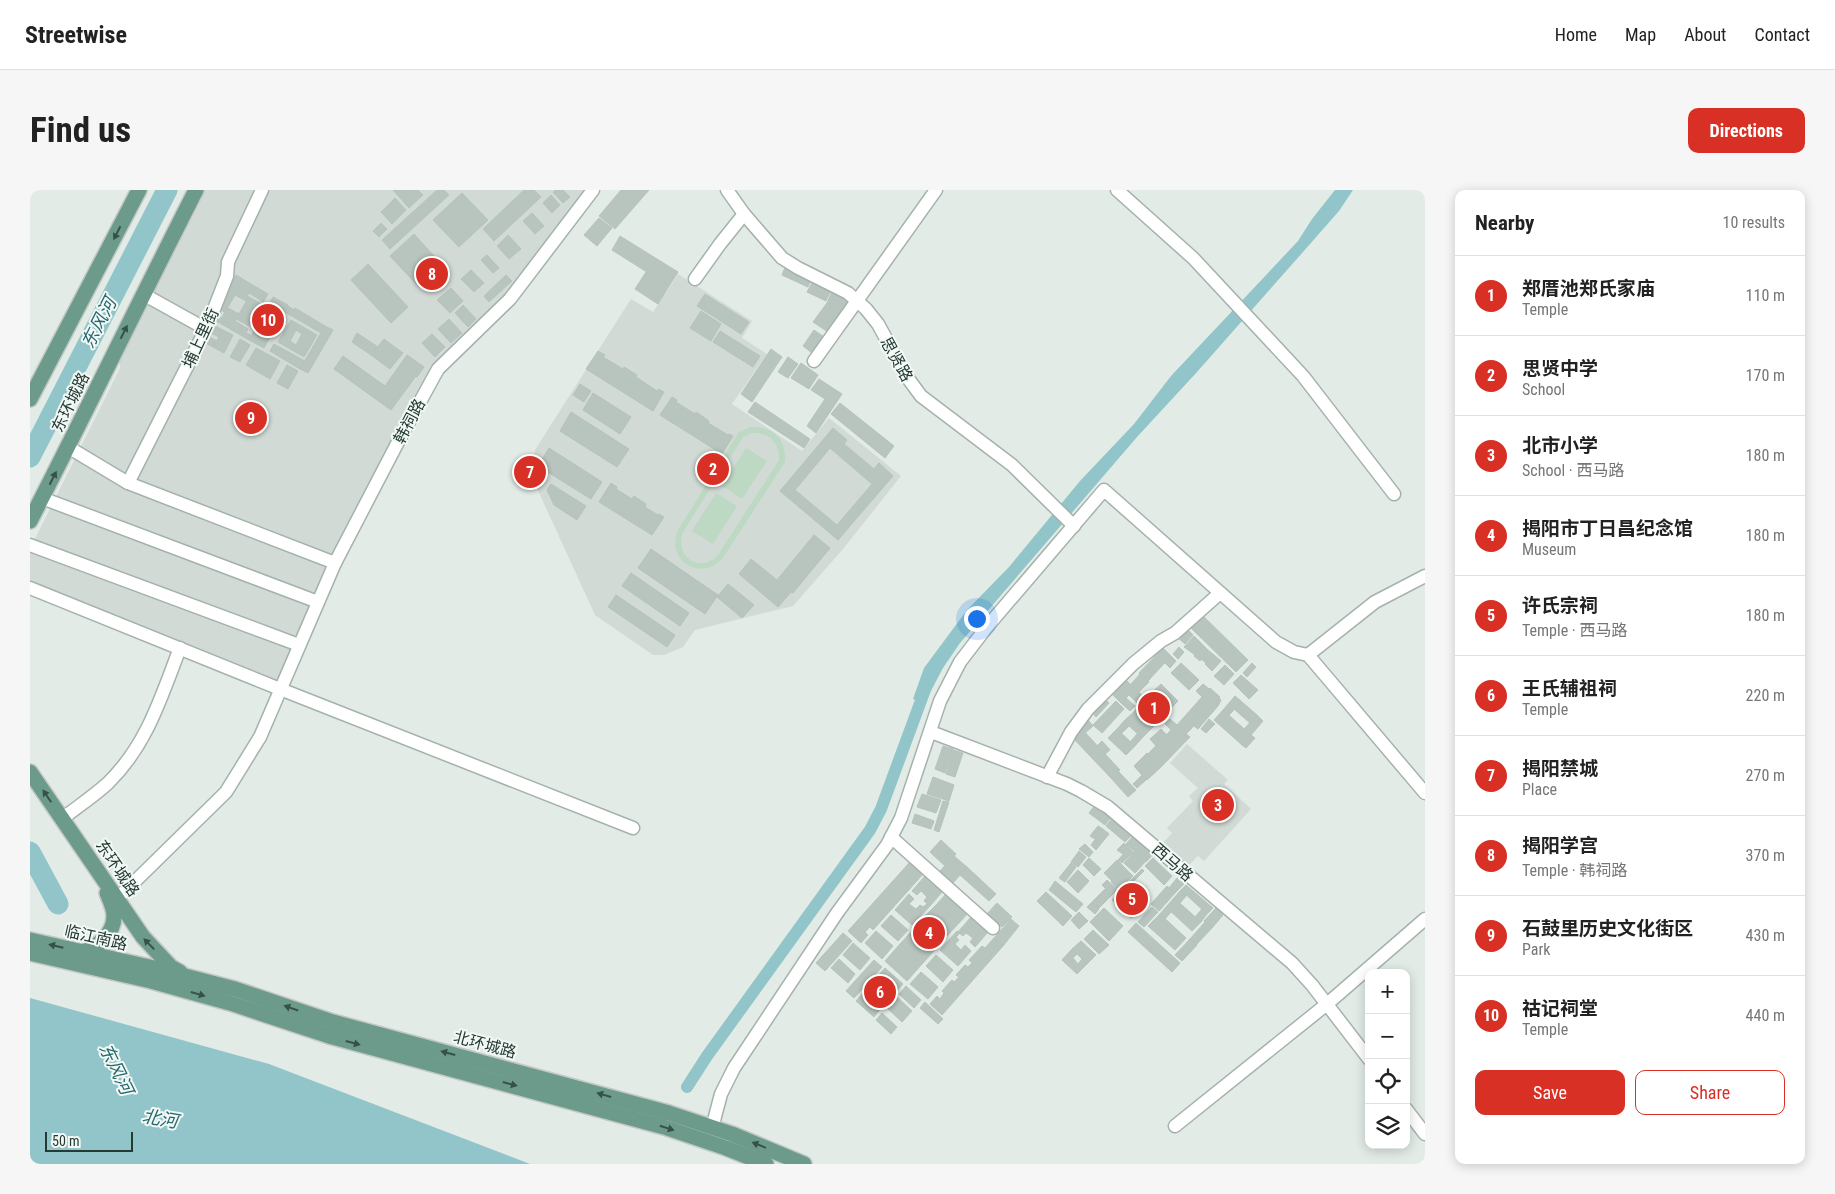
<!DOCTYPE html>
<meta charset="utf-8">
<style>
:root{--surface:#fff;--page:#f6f6f6;--text:#222;--muted:#767676;--line:#e0e0e0;--accent:#d93025}
body{margin:0;font-family:"Roboto Condensed","Noto Sans SC",sans-serif;background:var(--page);color:var(--text)}
.controls{position:absolute;right:15px;bottom:15px;display:grid;overflow:hidden;border-radius:10px;box-shadow:0 2px 12px #0003}
.controls button{width:45px;height:45px;display:grid;place-items:center;padding:0;border:0;border-bottom:1px solid var(--line);background:var(--surface);color:var(--text);font:25px sans-serif}
.scale{position:absolute;left:15px;bottom:12px;width:88px;box-sizing:border-box;padding-left:5px;border:2px solid #243a32;border-top:0;font-size:14px;line-height:18px;white-space:nowrap;color:#243a32;-webkit-text-stroke:4px #f2f8f5;paint-order:stroke}
.you{position:absolute;left:946px;top:428px;width:18px;height:18px;margin:-12px;border:4px solid #fff;border-radius:50%;background:#1a73e8;box-shadow:0 0 0 8px #1a73e833}
.badge{display:grid;place-items:center;width:32px;height:32px;border-radius:50%;background:var(--accent);color:#fff;font-size:16px;font-weight:700}
.pin{position:absolute;translate:-50% -50%;border:2px solid #fff;box-shadow:0 1px 5px #0006}
.list{margin:0;padding:0;list-style:none}
h2{display:flex;justify-content:space-between;align-items:center;height:65px;margin:0;padding:0 20px;font-size:21px}
h2 small{font-size:16px;font-weight:400;color:var(--muted)}
.list li{display:grid;grid-template-columns:32px 1fr auto;gap:15px;align-items:center;box-sizing:border-box;height:80px;padding:0 20px;border-top:1px solid var(--line)}
.list b{display:block;font-size:19px;white-space:nowrap}
.list p{margin:0;font-size:16px;white-space:nowrap;color:var(--muted)}
.list em{font-size:16px;font-style:normal;color:var(--muted)}
.actions{display:flex;gap:10px;padding:15px 20px}
.actions a{flex:1;padding:11px 0;border:1px solid var(--accent);border-radius:10px;text-align:center;font-size:18px;color:var(--accent)}
.actions .main{background:var(--accent);color:#fff}
.icon{flex:none;width:28px;height:28px;fill:none;stroke:currentColor;stroke-width:2;stroke-linecap:round;stroke-linejoin:round}
.map{position:relative;flex:none;width:1395px;height:974px;overflow:hidden;border-radius:10px}
header{display:flex;align-items:center;gap:30px;box-sizing:border-box;height:70px;padding:0 25px;background:var(--surface);border-bottom:1px solid var(--line)}
header strong{font-size:24px}
nav{display:flex;gap:28px;margin-inline-start:auto;font-size:18px}
.intro{display:flex;align-items:center;justify-content:space-between;box-sizing:border-box;height:120px;padding:0 30px}
h1{margin:0;font-size:35px}
.button{padding:12px 22px;border-radius:10px;background:var(--accent);color:#fff;font-size:18px;font-weight:700}
main{display:flex;gap:30px;padding:0 30px}
aside{flex:1;background:var(--surface);border-radius:10px;box-shadow:0 2px 12px #0003}
.map>svg:first-child{display:block}
</style>
<header>
<strong>Streetwise</strong>
<nav><a>Home</a><a>Map</a><a>About</a><a>Contact</a></nav>
</header>
<div class="intro"><h1>Find us</h1><a class="button">Directions</a></div>
<main>
<div class="map">
<svg width="1395" height="974" viewBox="0 0 1395 974">
<rect width="100%" height="100%" fill="#e2ebe6"/>
<g fill="#d1dad5">
<path d="M175,0H556L483,105L402,176L299,378L244,501L0,403V359L90,178V169Z"/>
<path d="M648,84L722,131L712,148L737,164L702,214L772,261L799,228L871,286L813,359L763,416L665,440L653,457L634,465H623L565,425L506,296L503,271L505,260L601,109L623,122Z"/>
<path d="M1157,554L1198,590L1194,594L1221,619L1174,671L1168,666L1156,678L1131,655L1142,643L1137,638L1163,611L1159,606L1168,598L1140,573Z"/>
</g>
<g fill="#bed9c3" fill-rule="evenodd">
<path d="M721,237C743,236 757,250 755,272L693,368C670,393 635,370 648,340L709,242ZM722,243C739,242 750,253 749,270L688,365C670,384 644,367 653,342L713,247Z"/>
<path d="M716,258L737,271L712,309L692,296Z"/>
<path d="M686,303L707,316L683,354L662,341Z"/>
</g>
<g fill="#91c5c9">
<path d="M1305,0H1323L1309,21L1280,54L1167,182L1107,247L930,453L913,478L894,514L883,509L894,478L937,420L979,377L1050,291L1104,234L1141,186L1268,51L1282,29Z"/>
<path d="M0,808L239,874L500,974H0Z"/>
</g>
<g fill="none" stroke-linecap="round" stroke-linejoin="round">
<path stroke="#91c5c9" stroke-width="12" d="M657,897L677,866L840,640L851,619L896,497"/>
<g stroke="#91c5c9" stroke-width="21">
<path d="M0,267L137,0"/>
<path d="M0,662L28,714"/>
</g>
</g>
<g fill="#b8c5bf" stroke="#b6c3bd" fill-rule="evenodd">
<path d="M363,0H388L393,5L379,18Z"/>
<path d="M407,0H414L419,5L360,59L352,50Z"/>
<path d="M494,0H504L511,7L464,51L453,39Z"/>
<path d="M526,0H533L540,7L533,13L523,2Z"/>
<path d="M591,0H619L585,39L569,26Z"/>
<path d="M432,3L458,30L429,57L403,30Z"/>
<path d="M521,5L530,15L522,23L513,13Z"/>
<path d="M365,8L376,20L362,34L351,22Z"/>
<path d="M502,23L514,36L505,44L493,31Z"/>
<path d="M569,28L582,38L567,56L554,45Z"/>
<path d="M351,33L357,39L349,47L343,41Z"/>
<path d="M384,44L413,76L390,98L360,66Z"/>
<path d="M478,45L491,59L479,69L467,56Z"/>
<path d="M590,46L648,82L639,96L582,60Z"/>
<path d="M457,65L469,78L463,83L451,70Z"/>
<path d="M338,74L378,117L361,133L321,90Z"/>
<path d="M756,75L782,87L778,97L752,85Z"/>
<path d="M441,80L454,93L444,102L431,89Z"/>
<path d="M616,82L639,96L628,114L605,99Z"/>
<path d="M206,85L238,104L233,112L219,103L217,106L200,96Z"/>
<path d="M476,85L482,91L459,112L454,106Z"/>
<path d="M785,87L803,96L796,111L777,102Z"/>
<path d="M200,96L208,100L195,122L187,118Z"/>
<path d="M804,97L818,110L817,114L798,142L783,132L797,113Z"/>
<path d="M421,98L433,111L420,123L407,110Z"/>
<path d="M208,100L219,107L216,111L205,105Z"/>
<path d="M675,104L719,132L711,144L667,116Z"/>
<path d="M219,107L232,114L219,136L206,129Z"/>
<path d="M243,107L258,115L234,158L219,150Z"/>
<path d="M433,115L446,129L438,137L425,123Z"/>
<path d="M258,116L264,120L265,118L295,136L291,143L255,122Z"/>
<path d="M198,118L209,124L206,129L195,122Z"/>
<path d="M671,121L691,134L681,151L660,138Z"/>
<path d="M195,122L206,129L205,131L218,139L216,143L221,145L219,150L183,129L186,125L192,128Z"/>
<path d="M419,129L432,143L421,153L408,139Z"/>
<path d="M261,130L287,145L274,167L248,152ZM266,140L272,144L266,155L260,151Z"/>
<path d="M183,135L193,140L189,147L179,142Z"/>
<path d="M295,136L303,140L278,183L270,179Z"/>
<path d="M193,140L203,145L194,163L183,157Z"/>
<path d="M784,140L794,147L782,163L773,156Z"/>
<path d="M690,141L730,166L723,177L683,152Z"/>
<path d="M327,143L348,157L341,165L322,152Z"/>
<path d="M402,144L415,157L405,167L392,153Z"/>
<path d="M177,146L187,151L183,157L174,152Z"/>
<path d="M210,149L220,155L210,172L200,167Z"/>
<path d="M354,149L373,163L360,179L341,165Z"/>
<path d="M244,154L275,171L270,179L240,161Z"/>
<path d="M226,158L250,171L240,189L216,175Z"/>
<path d="M741,159L752,167L722,212L711,204Z"/>
<path d="M568,161L575,165L573,167L593,179L594,177L607,185L606,187L627,201L629,199L634,202L623,221L556,179Z"/>
<path d="M377,165L394,177L387,187L386,186L361,220L304,179L313,166L355,196Z"/>
<path d="M758,167L768,174L758,188L748,182Z"/>
<path d="M771,173L788,185L779,199L761,188Z"/>
<path d="M257,175L268,181L258,199L247,193Z"/>
<path d="M789,189L812,204L786,243L777,236L795,209L781,200Z"/>
<path d="M550,194L561,201L554,212L543,205Z"/>
<path d="M563,203L601,227L590,244L553,220Z"/>
<path d="M642,207L647,210L646,212L665,224L666,222L679,231L678,233L698,245L699,244L703,246L692,264L630,225Z"/>
<path d="M725,212L780,249L774,258L718,222Z"/>
<path d="M810,213L864,256L855,268L801,224Z"/>
<path d="M541,222L599,259L587,277L530,241Z"/>
<path d="M803,238L817,250L814,254L844,279L849,273L863,286L808,350L750,301ZM800,258L842,294L807,335L765,300Z"/>
<path d="M519,258L572,292L561,309L508,276Z"/>
<path d="M581,293L587,297L586,299L602,309L604,306L616,314L615,317L628,325L629,324L634,327L622,345L569,312Z"/>
<path d="M521,294L556,316L547,330L524,315L517,300Z"/>
<path d="M784,345L800,358L763,403L761,402L748,417L709,384L721,369L747,390Z"/>
<path d="M621,359L688,405L675,424L608,378Z"/>
<path d="M601,383L659,423L650,436L592,396Z"/>
<path d="M698,394L724,415L712,428L687,407Z"/>
<path d="M586,405L645,445L637,457L578,417Z"/>
<path d="M1171,424L1218,470L1206,482L1159,436Z"/>
<path d="M1155,437L1163,445L1155,454L1146,446Z"/>
<path d="M1164,446L1174,456L1165,465L1154,457Z"/>
<path d="M1174,456L1179,461L1170,471L1164,466Z"/>
<path d="M1149,457L1154,462L1148,469L1143,464Z"/>
<path d="M1133,458L1141,466L1118,491L1109,483Z"/>
<path d="M1179,461L1184,465L1176,473L1171,469Z"/>
<path d="M1184,465L1191,471L1182,481L1175,474Z"/>
<path d="M1141,466L1146,471L1140,478L1135,473Z"/>
<path d="M1151,473L1169,490L1159,500L1141,483Z"/>
<path d="M1222,473L1226,477L1217,487L1213,483Z"/>
<path d="M1195,475L1204,484L1194,495L1184,486Z"/>
<path d="M1110,484L1119,492L1109,502L1101,494Z"/>
<path d="M1211,485L1228,500L1219,509L1203,493Z"/>
<path d="M1096,490L1105,499L1091,513L1083,505Z"/>
<path d="M1131,494L1148,511L1135,524L1117,507Z"/>
<path d="M1173,494L1179,499L1172,507L1166,501Z"/>
<path d="M1180,498L1190,507L1160,540L1127,573L1118,564L1141,540L1135,534L1140,529L1147,535Z"/>
<path d="M1105,499L1113,506L1107,513L1099,505Z"/>
<path d="M1205,506L1212,512L1199,525L1193,520Z"/>
<path d="M1117,507L1123,512L1113,523L1108,518Z"/>
<path d="M1073,508L1079,513L1066,527L1061,521Z"/>
<path d="M1096,508L1105,516L1100,521L1091,513Z"/>
<path d="M1189,508L1191,510L1188,516L1168,539L1164,536Z"/>
<path d="M1086,511L1094,519L1072,543L1063,535Z"/>
<path d="M1212,512L1227,525L1220,533L1204,519Z"/>
<path d="M1108,518L1125,535L1112,548L1094,531Z"/>
<path d="M1130,520L1135,524L1125,535L1120,530Z"/>
<path d="M1193,520L1221,545L1212,555L1184,530Z"/>
<path d="M1227,525L1233,531L1221,545L1214,539Z"/>
<path d="M1179,529L1185,534L1176,543L1171,539Z"/>
<path d="M1058,530L1063,536L1055,543L1050,537Z"/>
<path d="M1094,531L1099,536L1092,543L1087,539Z"/>
<path d="M1050,537L1090,580L1081,588L1041,546Z"/>
<path d="M1087,539L1105,556L1096,565L1078,548Z"/>
<path d="M1131,539L1137,545L1126,556L1120,549Z"/>
<path d="M1107,544L1112,548L1105,556L1101,551Z"/>
<path d="M1156,544L1160,547L1131,577L1127,573Z"/>
<path d="M1221,545L1225,548L1216,558L1212,555Z"/>
<path d="M1072,551L1080,560L1075,564L1067,556Z"/>
<path d="M913,556L923,559L915,583L905,579Z"/>
<path d="M923,560L933,563L925,587L916,584Z"/>
<path d="M1117,563L1125,571L1111,584L1104,576Z"/>
<path d="M1125,571L1131,577L1117,590L1111,584Z"/>
<path d="M1088,581L1106,600L1098,607L1081,588Z"/>
<path d="M1112,585L1116,590L1107,598L1103,594Z"/>
<path d="M903,587L924,595L919,611L897,604Z"/>
<path d="M892,604L911,610L906,623L887,617Z"/>
<path d="M913,611L919,612L909,642L904,640Z"/>
<path d="M1066,614L1082,626L1075,635L1059,623Z"/>
<path d="M885,624L904,631L901,639L882,633Z"/>
<path d="M1083,627L1103,644L1095,652L1076,636Z"/>
<path d="M1068,636L1073,639L1065,649L1060,646Z"/>
<path d="M1073,639L1079,644L1066,660L1061,655Z"/>
<path d="M1104,645L1124,663L1116,672L1096,654Z"/>
<path d="M911,650L926,664L915,676L900,662Z"/>
<path d="M1094,653L1099,658L1093,664L1087,660Z"/>
<path d="M1055,654L1063,662L1059,667L1049,659Z"/>
<path d="M1099,658L1103,662L1092,673L1088,670Z"/>
<path d="M1049,661L1056,667L1048,677L1041,672Z"/>
<path d="M1104,662L1115,672L1105,683L1094,673Z"/>
<path d="M924,666L937,677L923,693L910,681Z"/>
<path d="M1059,668L1071,679L1064,686L1053,675Z"/>
<path d="M1123,668L1142,686L1134,695L1115,676Z"/>
<path d="M1087,670L1103,686L1088,700L1081,692L1082,691L1074,683Z"/>
<path d="M880,672L893,684L843,740L840,737L835,742L838,745L831,753L818,741Z"/>
<path d="M1041,673L1046,677L1035,692L1029,688Z"/>
<path d="M937,677L966,704L959,711L930,685Z"/>
<path d="M1112,679L1114,681L1097,698L1095,696Z"/>
<path d="M1048,680L1059,691L1048,703L1037,692Z"/>
<path d="M895,686L913,701L900,716L894,711L897,707L891,701L887,705L882,701Z"/>
<path d="M1147,688L1154,694L1145,703L1139,698Z"/>
<path d="M1077,690L1087,700L1082,705L1072,695Z"/>
<path d="M1025,691L1053,714L1046,722L1019,700Z"/>
<path d="M1156,695L1183,718L1177,724L1151,700Z"/>
<path d="M1095,696L1114,715L1101,728L1082,710Z"/>
<path d="M1137,696L1145,703L1129,721L1121,714Z"/>
<path d="M1075,699L1082,705L1069,718L1062,712Z"/>
<path d="M1151,700L1157,705L1150,713L1144,708Z"/>
<path d="M1016,702L1042,726L1033,736L1007,711Z"/>
<path d="M879,704L884,709L879,714L886,719L890,715L893,717L897,714L900,716L882,735L865,720Z"/>
<path d="M916,704L938,723L929,733L907,714Z"/>
<path d="M1144,708L1171,732L1162,741L1136,717Z"/>
<path d="M1062,712L1069,719L1065,724L1057,717Z"/>
<path d="M967,713L982,727L972,737L957,724Z"/>
<path d="M907,714L929,733L915,748L893,728Z"/>
<path d="M1122,717L1128,722L1114,737L1108,732Z"/>
<path d="M1136,717L1141,722L1135,729L1130,724Z"/>
<path d="M1074,718L1093,736L1079,751L1060,732Z"/>
<path d="M1186,718L1193,725L1182,738L1174,731Z"/>
<path d="M1172,719L1177,724L1171,732L1165,727Z"/>
<path d="M1049,722L1058,731L1049,739L1041,730Z"/>
<path d="M1130,724L1156,748L1145,760L1118,736Z"/>
<path d="M861,725L878,740L868,751L851,736Z"/>
<path d="M941,727L958,742L945,757L940,752L943,748L936,743L933,746L928,742Z"/>
<path d="M893,728L915,748L903,762L881,742Z"/>
<path d="M981,729L989,736L973,756L964,748Z"/>
<path d="M1175,732L1182,738L1166,755L1160,749Z"/>
<path d="M1106,733L1150,773L1142,782L1098,742Z"/>
<path d="M1063,740L1079,755L1069,764L1054,749Z"/>
<path d="M846,741L863,756L852,769L835,753Z"/>
<path d="M927,741L930,743L926,747L929,750L925,754L931,760L935,755L941,761L928,776L910,760Z"/>
<path d="M881,742L903,762L892,774L870,754Z"/>
<path d="M813,743L822,751L795,781L786,773Z"/>
<path d="M964,748L973,756L912,825L900,814L907,806L910,809L914,803L912,801L922,790L924,792L929,787L926,785L935,775L938,777L942,773L939,770L952,756L955,758Z"/>
<path d="M1160,749L1167,755L1152,771L1145,765Z"/>
<path d="M1051,751L1066,765L1057,774L1042,759Z"/>
<path d="M823,753L840,768L830,780L813,765Z"/>
<path d="M870,754L892,774L877,791L855,771Z"/>
<path d="M1042,759L1047,764L1043,768L1048,774L1052,769L1057,774L1047,784L1032,770Z"/>
<path d="M906,765L923,780L913,792L896,776Z"/>
<path d="M809,769L825,784L818,793L801,778Z"/>
<path d="M844,770L852,777L824,808L816,801Z"/>
<path d="M855,778L873,794L859,810L841,794Z"/>
<path d="M891,782L908,797L898,809L880,794Z"/>
<path d="M841,794L846,798L838,806L834,802Z"/>
<path d="M876,796L891,810L884,818L869,804Z"/>
<path d="M834,802L851,818L844,827L826,811Z"/>
<path d="M867,807L882,821L872,832L857,818Z"/>
<path d="M895,812L913,829L908,834L890,818Z"/>
<path d="M852,823L867,837L861,844L846,830Z"/>
</g>
<g fill="none" stroke-linecap="round" stroke-linejoin="round">
<g stroke="#a5b2ac" stroke-width="15">
<g id="minor">
<path d="M697,0L714,24L752,68L768,78L818,103L836,119L848,134L877,187L891,206L982,275L1044,336"/>
<path d="M1087,0L1163,68L1273,186L1364,304"/>
<path d="M665,89L690,54L714,24"/>
<path d="M113,104L176,139"/>
<path d="M784,171L906,0"/>
<path d="M38,257L98,293L305,373"/>
<path d="M98,293L177,137L197,86L198,72L232,0"/>
<path d="M12,308L288,412"/>
<path d="M0,355L269,455"/>
<path d="M0,398L250,499L603,638"/>
<path d="M1278,465L1345,412L1395,386"/>
<path d="M901,542L1037,594L1051,601L1078,617L1262,773L1282,795L1339,869"/>
<path d="M1017,587L1041,542L1058,519L1103,474L1131,451L1145,443L1190,403"/>
<path d="M32,629C47,617 64,606 78,593C117,555 131,507 150,458"/>
<path d="M861,647L963,738"/>
<path d="M87,709L196,602L230,547L305,373L369,250L408,179L480,109L563,0"/>
<path d="M1376,919L1395,944"/>
<path d="M1145,936L1297,814L1395,729"/>
<path d="M682,938L691,904L704,878L807,723L857,655L871,628L910,511L930,472L956,438L1074,300L1246,452L1264,462L1278,465L1395,603"/>
</g>
</g>
<g stroke="#c2c8c6" stroke-width="18">
<g id="major">
<path d="M0,209L109,0"/>
<path d="M0,331C56,222 110,110 166,0"/>
<path d="M0,582L113,747L141,777L150,782"/>
<path d="M0,750L124,778L205,799L303,832L639,923L702,944L774,974"/>
<path d="M0,763L121,791L200,813L299,846L634,937L696,958L736,974"/>
<path d="M51,763C67,757 84,745 84,726C84,719 80,710 77,703"/>
</g>
</g>
<use href="#minor" stroke="#fff" stroke-width="12"/>
<use href="#major" stroke="#6c9b8b" stroke-width="15"/>
</g>
<defs><path id="oneway-solid" d="M-6-.8H1V-3.2L6.5 0L1 3.2V.8H-6Z" transform="scale(1.25)"/></defs>
<g fill="#365248">
<use href="#oneway-solid" transform="translate(87 43) rotate(117)"/>
<use href="#oneway-solid" transform="translate(94 142) rotate(-63)"/>
<use href="#oneway-solid" transform="translate(23 288) rotate(-63)"/>
<use href="#oneway-solid" transform="translate(17 606) rotate(-124)"/>
<use href="#oneway-solid" transform="translate(119 754) rotate(-134)"/>
<use href="#oneway-solid" transform="translate(26 756) rotate(-167)"/>
<use href="#oneway-solid" transform="translate(168 804) rotate(16)"/>
<use href="#oneway-solid" transform="translate(261 818) rotate(-161)"/>
<use href="#oneway-solid" transform="translate(323 853) rotate(15)"/>
<use href="#oneway-solid" transform="translate(418 863) rotate(-165)"/>
<use href="#oneway-solid" transform="translate(480 894) rotate(15)"/>
<use href="#oneway-solid" transform="translate(574 905) rotate(-164)"/>
<use href="#oneway-solid" transform="translate(637 938) rotate(17)"/>
<use href="#oneway-solid" transform="translate(729 955) rotate(-158)"/>
</g>
<g text-anchor="middle" stroke-width="4" stroke-linejoin="round" paint-order="stroke">
<g font-size="16" fill="#243a32" stroke="#f2f8f5">
<text transform="translate(170 148) rotate(-65)" y="6">埔上里街</text>
<text transform="translate(867 169) rotate(61)" y="6">思贤路</text>
<text transform="translate(40 212) rotate(-64)" y="6">东环城路</text>
<text transform="translate(379 231) rotate(-62)" y="6">韩祠路</text>
<text transform="translate(1143 672) rotate(41)" y="6">西马路</text>
<text transform="translate(88 678) rotate(56)" y="6">东环城路</text>
<text transform="translate(66 747) rotate(13)" y="6">临江南路</text>
<text transform="translate(455 854) rotate(15)" y="6">北环城路</text>
</g>
<g font-size="18" font-style="italic" fill="#26686e" stroke="#f2f8f5">
<text transform="translate(69 133) rotate(-63)" y="6">东风河</text>
<text transform="translate(86 879) rotate(64)" y="6">东风河</text>
<text transform="translate(130 929) rotate(9)" y="6">北河</text>
</g>
</g>
</svg>
<div class="controls">
<button>+</button>
<button>−</button>
<button><svg class="icon" aria-label="locate" viewBox="0 0 24 24"><circle cx="12" cy="12" r="6"/><path d="M12 2v4M12 18v4M2 12h4M18 12h4"/></svg></button>
<button><svg class="icon" aria-label="layers" viewBox="0 0 24 24"><path d="M12 4l9 5-9 5-9-5zM3 14l9 5 9-5"/></svg></button>
</div>
<div class="scale">50 m</div>
<div class="you"></div>
<div class="pin badge" style="left:1124px;top:518px">1</div>
<div class="pin badge" style="left:683px;top:279px">2</div>
<div class="pin badge" style="left:1188px;top:615px">3</div>
<div class="pin badge" style="left:899px;top:743px">4</div>
<div class="pin badge" style="left:1102px;top:709px">5</div>
<div class="pin badge" style="left:850px;top:802px">6</div>
<div class="pin badge" style="left:500px;top:282px">7</div>
<div class="pin badge" style="left:402px;top:84px">8</div>
<div class="pin badge" style="left:221px;top:228px">9</div>
<div class="pin badge" style="left:238px;top:130px">10</div>
</div>
<aside>
<h2>Nearby<small>10 results</small></h2>
<ul class="list">
<li><span class="badge">1</span><div><b>郑厝池郑氏家庙</b><p>Temple</p></div><em>110 m</em></li>
<li><span class="badge">2</span><div><b>思贤中学</b><p>School</p></div><em>170 m</em></li>
<li><span class="badge">3</span><div><b>北市小学</b><p>School · 西马路</p></div><em>180 m</em></li>
<li><span class="badge">4</span><div><b>揭阳市丁日昌纪念馆</b><p>Museum</p></div><em>180 m</em></li>
<li><span class="badge">5</span><div><b>许氏宗祠</b><p>Temple · 西马路</p></div><em>180 m</em></li>
<li><span class="badge">6</span><div><b>王氏辅祖祠</b><p>Temple</p></div><em>220 m</em></li>
<li><span class="badge">7</span><div><b>揭阳禁城</b><p>Place</p></div><em>270 m</em></li>
<li><span class="badge">8</span><div><b>揭阳学宫</b><p>Temple · 韩祠路</p></div><em>370 m</em></li>
<li><span class="badge">9</span><div><b>石鼓里历史文化街区</b><p>Park</p></div><em>430 m</em></li>
<li><span class="badge">10</span><div><b>祜记祠堂</b><p>Temple</p></div><em>440 m</em></li>
</ul>
<div class="actions"><a class="main">Save</a><a>Share</a></div>
</aside>
</main>
